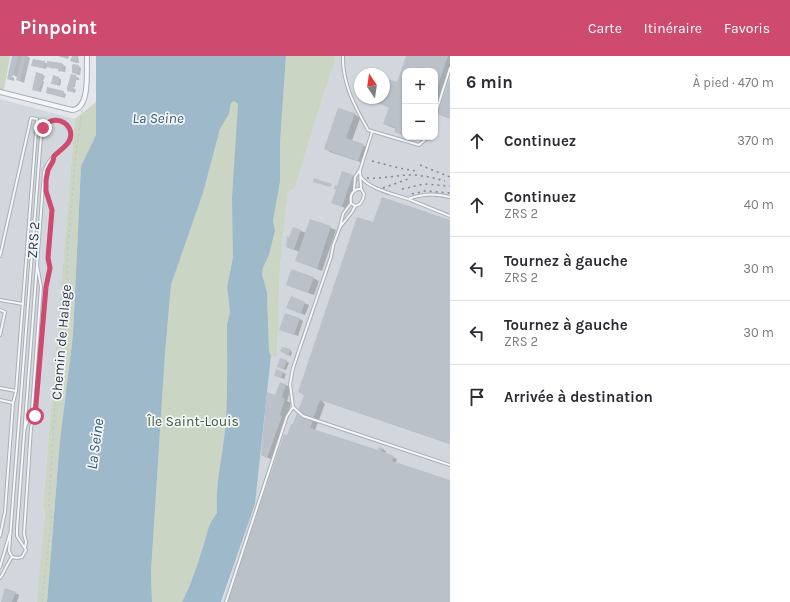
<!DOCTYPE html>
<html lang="fr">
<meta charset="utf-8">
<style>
:root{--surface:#fff;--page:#f2f2f3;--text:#2b2b33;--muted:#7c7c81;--line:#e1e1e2;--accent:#ce4a6e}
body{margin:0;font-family:Karla,sans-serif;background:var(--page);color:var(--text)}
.controls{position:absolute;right:12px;top:12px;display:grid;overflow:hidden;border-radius:8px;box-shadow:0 1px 3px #0004}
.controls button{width:36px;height:36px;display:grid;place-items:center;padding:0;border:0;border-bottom:1px solid var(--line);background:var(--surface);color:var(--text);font:20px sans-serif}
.compass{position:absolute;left:354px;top:12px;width:36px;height:36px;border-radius:50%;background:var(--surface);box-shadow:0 1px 3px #0004;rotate:347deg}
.stop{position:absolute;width:12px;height:12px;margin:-9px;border:3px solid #ce4a6e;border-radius:50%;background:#fff}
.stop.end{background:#ce4a6e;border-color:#fff;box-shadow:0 1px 4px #0008}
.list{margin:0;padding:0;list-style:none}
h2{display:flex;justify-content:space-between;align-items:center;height:52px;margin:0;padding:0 16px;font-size:17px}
h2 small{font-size:13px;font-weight:400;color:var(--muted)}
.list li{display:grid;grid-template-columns:26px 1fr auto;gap:12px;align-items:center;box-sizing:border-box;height:64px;padding:0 16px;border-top:1px solid var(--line)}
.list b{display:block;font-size:15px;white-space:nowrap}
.list p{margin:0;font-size:13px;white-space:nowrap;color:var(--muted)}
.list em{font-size:13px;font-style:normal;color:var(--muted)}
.icon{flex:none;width:22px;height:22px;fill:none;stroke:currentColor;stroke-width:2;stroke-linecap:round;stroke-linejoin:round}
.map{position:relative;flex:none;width:450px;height:546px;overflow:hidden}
header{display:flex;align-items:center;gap:24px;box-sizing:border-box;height:56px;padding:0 20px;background:var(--accent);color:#fff}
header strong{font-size:19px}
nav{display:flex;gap:22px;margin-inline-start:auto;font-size:14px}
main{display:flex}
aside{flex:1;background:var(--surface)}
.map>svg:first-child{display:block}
</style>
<header>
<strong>Pinpoint</strong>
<nav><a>Carte</a><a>Itinéraire</a><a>Favoris</a></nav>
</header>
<main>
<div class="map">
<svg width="450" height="546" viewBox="0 0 450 546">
<rect width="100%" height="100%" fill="#e3e7eb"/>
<g fill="#d1d7dd" fill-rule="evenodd">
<path d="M334,0H450V546H222L255,448L271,300H277L280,211L288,136L295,132L325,33L335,7ZM405,15H435V81H405ZM360,18H384V42H360Z"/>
<path d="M0,43L75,63L43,450L45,457L39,546H0Z"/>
</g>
<g fill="#cad5c4">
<path d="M0,0H10L4,34L0,33Z"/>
<path d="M286,0H334L335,7L325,33L295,132L288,136L280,211L277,301L271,300L269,296L267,236L262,218L263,212L269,199L275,175L273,165L280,126V87Z"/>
<path d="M234,45L238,48L233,201L227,231L230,256L227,268C227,304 228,340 225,375C222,402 215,429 217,457C207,470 208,477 203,491C197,510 191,528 182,546H152L151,516L165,298L171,229L203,137L220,73L229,58L231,47Z"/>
<path d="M96,46V79L81,110L73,279L60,384L47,546H37L45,457L43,450L75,63Z"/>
</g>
<path fill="#9eb9ca" d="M96,0H286L280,87V126L273,165L275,175L269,199L263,212L262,218L267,236L269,295L271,300L255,448L221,546H182C191,528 197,510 203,491C208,476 207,470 217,457C215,429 222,402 225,375C228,340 227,303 227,268L230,256L227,231L233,201L232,143L238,48L234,45L231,47L229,58L220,73L203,137L171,229L165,298L151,516L152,546H47L60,384L73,279L81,110L96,79Z"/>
<g fill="#0003">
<path d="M13,0H27L30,2L24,27L17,24V21L10,17Z"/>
<path d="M58,0H69L68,3Z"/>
<path d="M73,0H78L79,7L73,6Z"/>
<path d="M407,0H450V13L435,58V15H405V80L396,76V73L384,68L390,52L377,46L379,42H384V26L398,27Z"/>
<path d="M43,5L53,12V13L47,10L46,13L33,10Z"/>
<path d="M62,8L66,11L65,16L59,15Z"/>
<path d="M79,10L81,12L80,19L75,18Z"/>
<path d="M9,19L14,22V25L8,23Z"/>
<path d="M42,19L45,20L43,25L44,26L41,36L36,35L33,34Z"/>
<path d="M72,19L79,22V24H76L75,31H71L76,34L75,37L68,34L70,23L74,24L70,22Z"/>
<path d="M58,22L61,23V27L60,30L52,27Z"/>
<path d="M56,34L66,38L65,42L47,37Z"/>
<path d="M354,58L360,62L352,85L369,92L363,107L330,96L325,93Z"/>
<path d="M407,81H418L417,84Z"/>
<path d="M352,120L358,123L348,153L332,147L338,131Z"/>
<path d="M310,164L336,174L322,215L297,205L300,196L287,191L293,172L306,177Z"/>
<path d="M450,165V388L321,344L325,348L315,374L378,396L379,392L383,393L386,395L385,398L397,403L396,407L450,425V546H228L288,380L294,369L374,167Z"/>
<path d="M313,222L319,225L314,239L287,229Z"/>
<path d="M291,242L309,249L305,259L288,252Z"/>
<path d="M300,263L303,265L298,280L285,275Z"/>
<path d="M290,294L292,296L291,300L288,299Z"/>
<path d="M281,303L289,307L286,314L280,312Z"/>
<path d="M283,317L286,318L284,323L277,320Z"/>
<path d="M286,329L291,332L287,345L291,347L273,404L262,399L276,341Z"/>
<path d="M15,537L19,539L17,546H3Z"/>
</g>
<g fill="#bac1c8">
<path d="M12,0H18L13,20H11L10,24L7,23Z"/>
<path d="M22,0H26L20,25L16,24Z"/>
<path d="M72,0H78L76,7L70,5Z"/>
<path d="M406,0H448L435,38V15H405V80L394,76L396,72L383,68L389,51L376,47L378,42H384V22L397,26Z"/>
<path d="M33,3L45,5L44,12L31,10Z"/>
<path d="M47,5L62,7V8L64,9L62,15L60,14V16L58,15V13L46,11Z"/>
<path d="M73,8L79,9L78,18L72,17V10Z"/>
<path d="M36,16L43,18L41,23L43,24L38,35L32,34Z"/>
<path d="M71,18L76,19L77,22V24H75L73,36L67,35V32Z"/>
<path d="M53,19L59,21V25L57,29L51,28Z"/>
<path d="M450,21V63L437,58Z"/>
<path d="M47,31L64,35L63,41L46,37Z"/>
<path d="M338,52L355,57L346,82L364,88L358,105L324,93Z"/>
<path d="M342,115L353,119L342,151L331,147L336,134L334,133L335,129L337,130Z"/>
<path d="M314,122L332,128L330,131L313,126Z"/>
<path d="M382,141L450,164V388L320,344L310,372L378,394L379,391L383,392L381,395L394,400L392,405L450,424V546H227L284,378L287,379L291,368H293L304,339L298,336L357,161L373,166Z"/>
<path d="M310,163L331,170L317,213L295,205Z"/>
<path d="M293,171L301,174L294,194L286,191L287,180L289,181Z"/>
<path d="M291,213L314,221L308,237L286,229Z"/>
<path d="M291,240L305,246L301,258L286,252Z"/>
<path d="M285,257L300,262L294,279L279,274Z"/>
<path d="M282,291L291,293L288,300L280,295Z"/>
<path d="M280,302L287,304L284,313L277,311Z"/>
<path d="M276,313L284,316L281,322L274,320Z"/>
<path d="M280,326L286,328L282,341L285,343L280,359L282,360L267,402L261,399L267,336L275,339Z"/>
<path d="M5,532L16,536L12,546H1Z"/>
</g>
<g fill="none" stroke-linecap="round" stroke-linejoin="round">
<g stroke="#a8afb5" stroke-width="4">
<g id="service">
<path d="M343,0C342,27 355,51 368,74L419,89L428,81"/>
<path d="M435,59L450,12"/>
<path d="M52,64C58,63 63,64 67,69C78,82 62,92 54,100C49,104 46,110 44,116L17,472V480L26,494L22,501L17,502L12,501L9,495L41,80C42,72 45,68 52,64Z"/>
<path d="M360,114L372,76"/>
<path d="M361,121C369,133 394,138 408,143"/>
<path d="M354,135L355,121L360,114L361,133L364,138L363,143L360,148L355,150L351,147C350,140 351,136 358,133H361"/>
<path d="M450,141C436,137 421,138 408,143L450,160"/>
<path d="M351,147L343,158L340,171L352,156L355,150"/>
<path d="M340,171L333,190L331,201L293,312L290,328L293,351L303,360L450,409"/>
<path d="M0,200L31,62L37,63L16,335L13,347"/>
<path d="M0,244L23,248"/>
<path d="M0,254L5,256L0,279"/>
<path d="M0,332L16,335"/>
<path d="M0,344L13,347L5,456L0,480"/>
<path d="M25,372L32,353L41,231L37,209"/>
<path d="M25,491L26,486L24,478L31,372L36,353L46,231L50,212L48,202L52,154L46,135V124L48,114L53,105L54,100"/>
<path d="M0,511L10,477"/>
<path d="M0,522C5,515 7,508 12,501"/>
<path d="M226,546L287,360L293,351"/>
</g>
</g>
<g stroke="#a8afb5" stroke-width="6">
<path id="minor" d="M0,36L72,54C91,53 86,14 87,0"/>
</g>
<path stroke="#c1c5ca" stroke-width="1" stroke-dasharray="3 3" stroke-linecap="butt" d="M42,546L52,458L49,449L55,348L65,270L68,191L76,96L82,54"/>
<use href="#service" stroke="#f6f7f9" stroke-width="2"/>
<use href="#minor" stroke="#f6f7f9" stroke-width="4"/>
<g stroke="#7c8895" stroke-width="1.5" stroke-dasharray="2 4" stroke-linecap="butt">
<path d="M372,105L399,112L416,115"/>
<path d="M420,109L450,121"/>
<path d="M367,122C382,123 396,119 411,119C423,119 434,122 445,125"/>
<path d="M383,132L408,123"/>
<path d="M402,133L424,128L450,130"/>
<path d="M412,138L425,135L450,137"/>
</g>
</g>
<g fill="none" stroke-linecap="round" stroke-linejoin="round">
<path stroke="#ce4a6e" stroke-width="5" d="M35,360L46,231L50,212L48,202L52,154L46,135V124L48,114L53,105L54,100C58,96 64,92 68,87C79,71 55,54 43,72"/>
</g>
<g text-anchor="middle" stroke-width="3.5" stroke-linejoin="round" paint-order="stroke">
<g font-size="14" fill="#2b3743" stroke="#f3f6f8">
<text transform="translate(33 184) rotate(-86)" y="5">ZRS 2</text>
<text transform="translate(61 286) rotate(-85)" y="5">Chemin de Halage</text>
</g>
<g font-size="14" fill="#445f38" stroke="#f3f6f8">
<text x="193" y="370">Île Saint-Louis</text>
</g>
<g font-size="15" font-style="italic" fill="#355b77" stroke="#f3f6f8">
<text x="158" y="67">La Seine</text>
<text transform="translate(95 388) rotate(-82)" y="5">La Seine</text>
</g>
</g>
</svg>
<div class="controls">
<button>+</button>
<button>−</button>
</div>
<svg class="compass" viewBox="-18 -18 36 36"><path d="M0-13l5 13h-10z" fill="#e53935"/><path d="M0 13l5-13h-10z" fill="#7c7c81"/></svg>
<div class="stop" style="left:35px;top:360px"></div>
<div class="stop end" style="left:43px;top:72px"></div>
</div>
<aside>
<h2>6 min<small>À pied · 470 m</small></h2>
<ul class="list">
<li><svg class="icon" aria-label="ahead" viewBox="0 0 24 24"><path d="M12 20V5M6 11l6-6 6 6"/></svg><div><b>Continuez</b></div><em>370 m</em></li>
<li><svg class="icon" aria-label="ahead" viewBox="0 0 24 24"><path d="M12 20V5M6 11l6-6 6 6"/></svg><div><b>Continuez</b><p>ZRS 2</p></div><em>40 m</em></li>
<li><svg class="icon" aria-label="left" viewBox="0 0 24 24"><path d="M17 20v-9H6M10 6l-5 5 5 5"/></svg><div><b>Tournez à gauche</b><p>ZRS 2</p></div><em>30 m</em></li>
<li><svg class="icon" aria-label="left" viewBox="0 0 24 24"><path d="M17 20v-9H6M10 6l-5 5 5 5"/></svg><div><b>Tournez à gauche</b><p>ZRS 2</p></div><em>30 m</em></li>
<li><svg class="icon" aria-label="arrive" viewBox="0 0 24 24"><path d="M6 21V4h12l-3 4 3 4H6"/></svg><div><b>Arrivée à destination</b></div></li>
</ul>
</aside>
</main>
